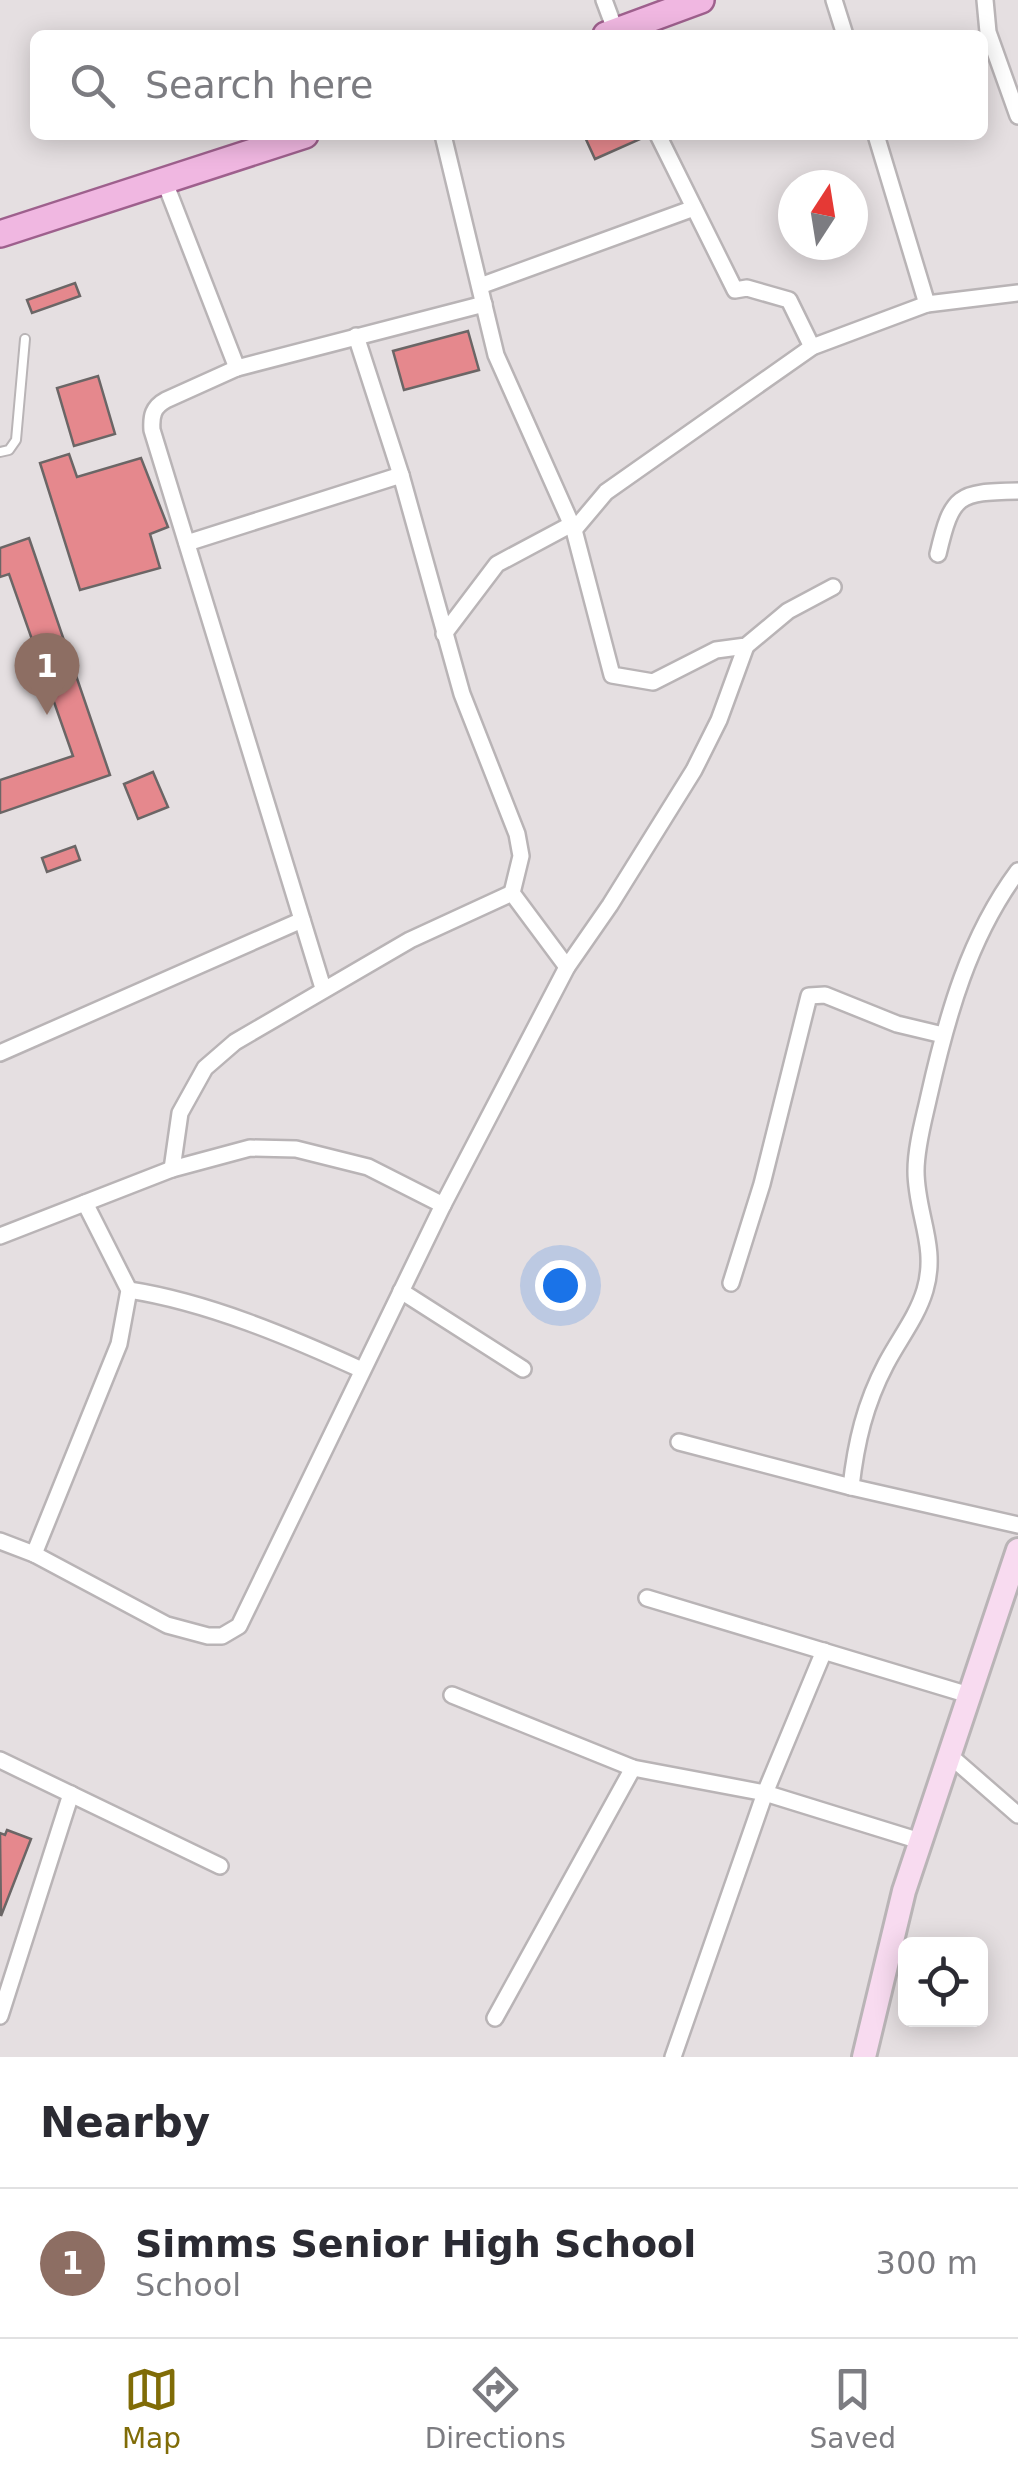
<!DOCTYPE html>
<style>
:root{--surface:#fff;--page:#f7f7f7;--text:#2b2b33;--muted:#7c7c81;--line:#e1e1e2;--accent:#806c07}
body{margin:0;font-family:"DejaVu Sans",sans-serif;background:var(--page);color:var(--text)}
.controls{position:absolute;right:30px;bottom:30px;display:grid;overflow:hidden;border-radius:15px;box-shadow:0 5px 25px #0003}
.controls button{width:90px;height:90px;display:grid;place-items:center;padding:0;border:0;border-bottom:2px solid var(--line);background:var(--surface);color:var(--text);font:50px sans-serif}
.compass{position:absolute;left:778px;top:170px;width:90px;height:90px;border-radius:50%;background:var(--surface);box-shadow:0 5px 25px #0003;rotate:12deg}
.you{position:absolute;left:560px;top:1285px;width:35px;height:35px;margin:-25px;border:8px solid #fff;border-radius:50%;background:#1a73e8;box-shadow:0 0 0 15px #1a73e833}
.badge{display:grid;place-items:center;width:65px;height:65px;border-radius:50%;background:var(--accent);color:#fff;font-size:32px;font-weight:700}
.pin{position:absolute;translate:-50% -82px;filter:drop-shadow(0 2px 5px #0008)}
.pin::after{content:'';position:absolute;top:52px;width:35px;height:30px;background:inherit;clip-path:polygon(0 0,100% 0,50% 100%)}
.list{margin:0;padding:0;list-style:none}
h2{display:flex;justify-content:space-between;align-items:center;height:130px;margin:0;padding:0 40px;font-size:42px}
h2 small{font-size:32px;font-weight:400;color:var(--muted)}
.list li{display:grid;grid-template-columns:65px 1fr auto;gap:30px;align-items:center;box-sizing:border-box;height:150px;padding:0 40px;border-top:2px solid var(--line)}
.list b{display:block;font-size:38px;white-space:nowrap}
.list p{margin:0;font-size:32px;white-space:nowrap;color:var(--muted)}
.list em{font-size:32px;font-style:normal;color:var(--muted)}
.icon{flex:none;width:55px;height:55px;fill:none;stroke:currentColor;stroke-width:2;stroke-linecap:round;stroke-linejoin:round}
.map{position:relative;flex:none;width:1018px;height:2057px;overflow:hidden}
.search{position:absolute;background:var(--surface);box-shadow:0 5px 25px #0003;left:30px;right:30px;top:30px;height:110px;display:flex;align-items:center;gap:25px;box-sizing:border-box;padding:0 35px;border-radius:15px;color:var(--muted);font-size:38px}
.sheet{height:280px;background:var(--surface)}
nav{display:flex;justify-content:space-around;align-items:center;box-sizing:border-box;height:140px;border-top:2px solid var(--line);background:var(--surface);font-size:28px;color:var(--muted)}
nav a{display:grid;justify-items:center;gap:5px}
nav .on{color:var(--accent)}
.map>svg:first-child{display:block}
</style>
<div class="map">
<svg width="1018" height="2057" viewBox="0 0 1018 2057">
<rect width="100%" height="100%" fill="#e5dfe1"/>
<g fill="#e5888d" stroke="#6b6666" stroke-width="2.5">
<path d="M584,135H647V136L595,159Z"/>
<path d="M75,283L80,296L32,313L27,300Z"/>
<path d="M468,331L479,370L404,390L393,351Z"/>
<path d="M98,376L115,434L74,446L57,388Z"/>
<path d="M69,454L77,477L141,458L168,527L150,534L160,568L80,590L40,463Z"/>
<path d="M29,538L110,775L0,813V780L73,756L9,574L0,577V548Z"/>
<path d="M153,772L168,807L138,819L124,784Z"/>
<path d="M75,846L80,860L47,872L42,858Z"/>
<path d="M7,1830L31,1839L1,1916L0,1833L5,1835Z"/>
</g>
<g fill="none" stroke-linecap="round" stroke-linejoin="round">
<g stroke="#b9b4b6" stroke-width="12">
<path id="lane" d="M0,452L9,450L16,440L25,339"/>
</g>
<g stroke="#b9b4b6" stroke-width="20">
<g id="street">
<path d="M604,0L617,35"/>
<path d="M834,0L845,35"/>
<path d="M985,0L988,32L1018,116"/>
<path d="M443,135L496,355L574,530L612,675L653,682L716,650L746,646L788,611L833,587"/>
<path d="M658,135L735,290L747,288L789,300L812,347"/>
<path d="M876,135L927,304"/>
<path d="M164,180L237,368"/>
<path d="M480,286L694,208"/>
<path d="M356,336L401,475L462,694L517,834L521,856L512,893"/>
<path d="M574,530L606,492L812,347L927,304L1018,293"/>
<path d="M187,543L401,475"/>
<path d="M938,554C952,494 958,492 1018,491"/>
<path d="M444,634L497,564L572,524"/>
<path d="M323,988L152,430C151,416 153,407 166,400L237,368L484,304"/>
<path d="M0,1053L302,920"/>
<path d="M172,1169L180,1113L205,1068L235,1042L410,940L512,893L567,967"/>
<path d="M0,1236L172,1169L250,1148L296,1149L368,1167L443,1205"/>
<path d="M731,1283L762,1184L809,996L825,995L897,1024L943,1035"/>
<path d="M129,1290C207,1302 290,1337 362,1370"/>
<path d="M401,1291L523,1369"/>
<path d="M679,1442L851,1487L1018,1525"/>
<path d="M851,1487C856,1442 865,1404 886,1364C899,1339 917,1317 925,1290C938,1246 916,1214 916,1171C916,1146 924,1119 929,1096C947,1016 969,937 1018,871"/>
<path d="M0,1541L34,1554L167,1625L208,1636H222L239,1626L443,1205L567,967L610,905L694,770L719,720L746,646"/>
<path d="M34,1554L119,1344L129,1290L85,1203"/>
<path d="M647,1598L969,1695"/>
<path d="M452,1695L633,1768L765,1793L920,1841"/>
<path d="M948,1754L1018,1815"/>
<path d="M0,1760L220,1866"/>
<path d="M0,2016L71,1794"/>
<path d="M495,2018L633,1768"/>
<path d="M673,2057L765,1793L824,1651"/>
</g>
</g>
<g stroke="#b9b4b6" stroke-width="28">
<path id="secondary" d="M864,2057L904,1891L1018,1550"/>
</g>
<g stroke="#9e608d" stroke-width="30">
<g id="primary">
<path d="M606,35L701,0"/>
<path d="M0,234L305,135"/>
</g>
</g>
<use href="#lane" stroke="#fff" stroke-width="8"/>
<use href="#street" stroke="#fff" stroke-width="15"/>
<use href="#secondary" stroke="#f8dbf0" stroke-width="22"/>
<use href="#primary" stroke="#f0b7e1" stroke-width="25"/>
</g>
</svg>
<div class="controls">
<button><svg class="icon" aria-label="locate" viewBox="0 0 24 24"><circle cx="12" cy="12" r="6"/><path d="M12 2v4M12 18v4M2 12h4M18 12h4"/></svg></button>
</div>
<svg class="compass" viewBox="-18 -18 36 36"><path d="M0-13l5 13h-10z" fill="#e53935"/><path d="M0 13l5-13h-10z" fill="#7c7c81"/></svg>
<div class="you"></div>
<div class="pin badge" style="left:47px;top:715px;background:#8d6e63">1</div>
<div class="search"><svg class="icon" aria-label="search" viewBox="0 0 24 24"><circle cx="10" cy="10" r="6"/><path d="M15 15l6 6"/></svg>Search here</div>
</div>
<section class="sheet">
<h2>Nearby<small></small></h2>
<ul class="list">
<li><span class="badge" style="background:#8d6e63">1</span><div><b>Simms Senior High School</b><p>School</p></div><em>300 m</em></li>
</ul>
</section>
<nav>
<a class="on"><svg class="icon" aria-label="map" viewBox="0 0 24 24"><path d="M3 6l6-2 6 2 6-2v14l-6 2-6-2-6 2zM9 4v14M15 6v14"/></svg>Map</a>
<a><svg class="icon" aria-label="directions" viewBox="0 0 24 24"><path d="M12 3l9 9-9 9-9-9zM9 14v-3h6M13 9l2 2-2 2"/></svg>Directions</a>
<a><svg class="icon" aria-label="saved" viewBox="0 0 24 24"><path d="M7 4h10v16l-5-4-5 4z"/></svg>Saved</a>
</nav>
